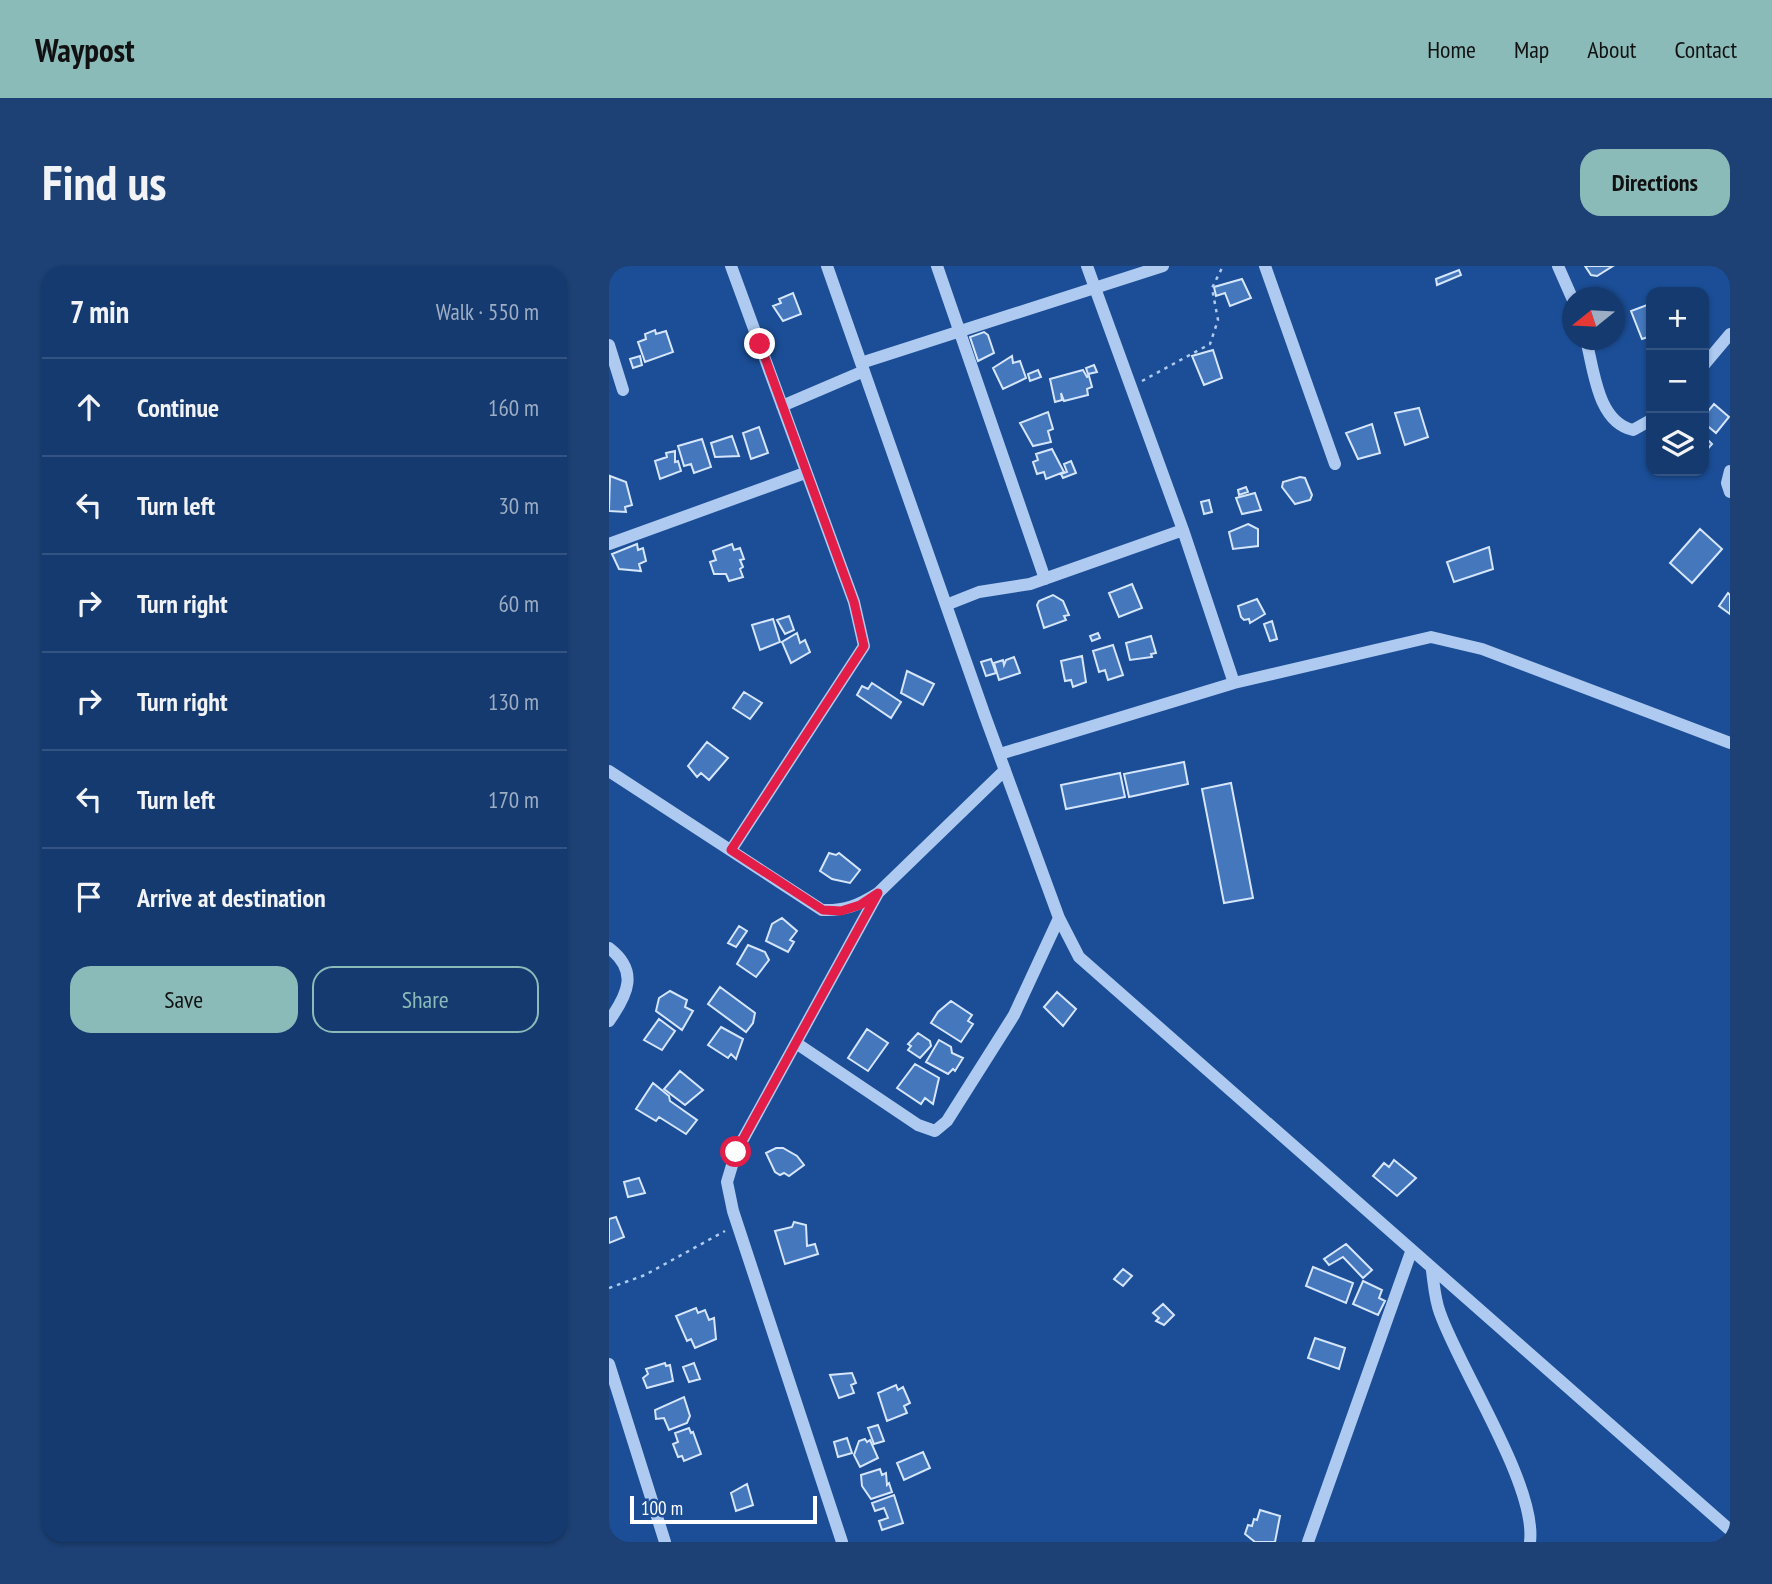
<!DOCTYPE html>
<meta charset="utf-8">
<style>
body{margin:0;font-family:"PT Sans Narrow",sans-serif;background:#1d4175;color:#f1f3f6}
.controls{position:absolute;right:21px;top:21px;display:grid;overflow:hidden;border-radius:14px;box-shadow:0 2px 5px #0004}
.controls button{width:63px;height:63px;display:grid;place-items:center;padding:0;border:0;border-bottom:2px solid #335483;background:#143a70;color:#f1f3f6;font:35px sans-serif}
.compass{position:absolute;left:953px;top:21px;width:63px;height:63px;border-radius:50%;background:#143a70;box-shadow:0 2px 5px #0004;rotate:252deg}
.scale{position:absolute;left:21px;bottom:18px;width:187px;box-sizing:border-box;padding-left:7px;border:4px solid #fff;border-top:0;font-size:19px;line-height:24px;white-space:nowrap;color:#fff;-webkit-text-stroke:5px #1b4e96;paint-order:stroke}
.stop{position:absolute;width:21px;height:21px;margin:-16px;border:5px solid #e11d48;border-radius:50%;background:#fff}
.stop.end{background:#e11d48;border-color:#fff;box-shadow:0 2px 7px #0008}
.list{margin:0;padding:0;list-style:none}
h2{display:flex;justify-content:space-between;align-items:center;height:91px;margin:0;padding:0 28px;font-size:30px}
h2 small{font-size:23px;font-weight:400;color:#9dadc3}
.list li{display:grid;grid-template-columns:46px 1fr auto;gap:21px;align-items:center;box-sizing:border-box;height:98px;padding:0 28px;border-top:2px solid #335483}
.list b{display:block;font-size:26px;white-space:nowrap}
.list em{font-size:23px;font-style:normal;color:#9dadc3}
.actions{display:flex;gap:14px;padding:21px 28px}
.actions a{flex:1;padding:16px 0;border:2px solid #8bbbb9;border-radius:21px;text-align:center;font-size:24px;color:#8bbbb9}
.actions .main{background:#8bbbb9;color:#111}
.icon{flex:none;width:38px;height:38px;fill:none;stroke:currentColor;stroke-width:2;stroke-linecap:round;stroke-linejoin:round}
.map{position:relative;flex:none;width:1121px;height:1276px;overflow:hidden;border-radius:21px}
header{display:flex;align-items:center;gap:42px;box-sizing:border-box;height:98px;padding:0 35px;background:#8bbbb9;color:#111}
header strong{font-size:33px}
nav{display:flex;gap:38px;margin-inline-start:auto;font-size:24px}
.intro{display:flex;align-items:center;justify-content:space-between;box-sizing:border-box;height:168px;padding:0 42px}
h1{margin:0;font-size:49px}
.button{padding:18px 32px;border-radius:21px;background:#8bbbb9;color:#111;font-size:24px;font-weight:700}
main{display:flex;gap:42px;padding:0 42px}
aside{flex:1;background:#143a70;border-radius:21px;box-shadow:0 2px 5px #0004}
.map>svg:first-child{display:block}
</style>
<header>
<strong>Waypost</strong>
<nav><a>Home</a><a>Map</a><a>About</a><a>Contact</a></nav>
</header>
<div class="intro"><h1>Find us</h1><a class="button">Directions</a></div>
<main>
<aside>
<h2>7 min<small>Walk · 550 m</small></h2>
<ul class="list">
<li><svg class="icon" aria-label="ahead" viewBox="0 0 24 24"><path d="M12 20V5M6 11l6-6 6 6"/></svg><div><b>Continue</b></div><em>160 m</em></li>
<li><svg class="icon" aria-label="left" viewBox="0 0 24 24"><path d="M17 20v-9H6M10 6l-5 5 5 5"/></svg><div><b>Turn left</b></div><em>30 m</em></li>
<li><svg class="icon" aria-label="right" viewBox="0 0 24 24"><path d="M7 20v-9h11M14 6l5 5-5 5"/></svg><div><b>Turn right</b></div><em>60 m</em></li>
<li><svg class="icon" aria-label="right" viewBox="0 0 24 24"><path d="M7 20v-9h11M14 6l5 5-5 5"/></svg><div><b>Turn right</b></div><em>130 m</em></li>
<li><svg class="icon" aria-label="left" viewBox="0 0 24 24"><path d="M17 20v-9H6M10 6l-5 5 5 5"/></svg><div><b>Turn left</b></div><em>170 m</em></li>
<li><svg class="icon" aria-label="arrive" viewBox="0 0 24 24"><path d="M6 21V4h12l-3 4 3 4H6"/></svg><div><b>Arrive at destination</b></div></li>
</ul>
<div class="actions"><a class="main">Save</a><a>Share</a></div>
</aside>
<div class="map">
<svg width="1121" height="1276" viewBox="0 0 1121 1276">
<rect width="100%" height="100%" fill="#1b4e96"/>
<!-- building -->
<path fill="#4477bc" stroke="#d5e5fb" stroke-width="2" d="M976,0H1004L988,10L982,9Z
M850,4L852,9L828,19L827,13Z
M633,13L642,32L621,40L616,27L607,30L605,21Z
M184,27L192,48L174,55L164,40L172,37L170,33Z
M1038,39L1042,48V70L1033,73L1022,45Z
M46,64L47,68L57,65L64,86L36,96L29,76L37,73L36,68Z
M375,66L379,69L385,87L369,95L361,71Z
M604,84L613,112L595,119L583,90Z
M31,90L33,99L24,102L21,93Z
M403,90L404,97L411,95L417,112L394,123L384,102Z
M485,99L488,106L479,108L477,102Z
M429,104L432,111L421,115L419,108Z
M474,104L478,111L480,110L483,121L478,123L479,129L455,135L452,127L453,134L446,136L441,113Z
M1105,138L1120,151L1107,167L1095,157V150Z
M810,142L819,171L796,179L786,147Z
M439,146L444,163L439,165L442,176L424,180L411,157Z
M763,158L771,187L749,193L737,167Z
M150,161L159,187L142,193L134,167Z
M123,170L130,190L106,191L102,177Z
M1095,170L1103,178L1095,187Z
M93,173L102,201L85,207L82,198L75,200L69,180Z
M443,183L455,206L437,213L435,206L428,208L424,196L429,194L427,188Z
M66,185V196L69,195L72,205L51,213L46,195L58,191L57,187Z
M462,195L467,207L454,212L452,208L458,206L455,198Z
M1,210L17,216L23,239L16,241L17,246L0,245Z
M691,211L696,212L703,229L701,234L686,238L673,221L674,216Z
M637,221L639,226L630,229L629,224Z
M646,227L652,244L633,248L627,232Z
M600,234L603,246L595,248L592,236Z
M639,258L649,263V280L624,283L620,266Z
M1091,263L1113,283L1083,317L1061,297Z
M28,278L29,284L34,282L37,295L30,298L32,305L10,303L3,288Z
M123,278L125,284L131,282L135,293L131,294L134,301L131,303L134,311L120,315L117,308H105L101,296L107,294L104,285Z
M880,281L884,303L845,316L838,296Z
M523,318L533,342L510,351L500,327Z
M1119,327L1121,329V348L1110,340Z
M444,329L454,335L460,349L455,350L457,354L435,362L428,339L430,335Z
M648,333L656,348L641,357L640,353L635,354L632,351L629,340Z
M180,350L185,364L176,368L168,354Z
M164,353L171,376L151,384L143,359Z
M663,355L668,373L661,375L655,358Z
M188,367L191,377L196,374L201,386L182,397L173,376Z
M489,367L491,372L483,375L481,370Z
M542,370L547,387L542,388L543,391L521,394L517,377Z
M504,379L514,409L499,414L496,404L490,406L484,385Z
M473,390L477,416L464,421L462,414L456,415L452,395Z
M405,391L411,407L390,414L385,397L394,394L395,399L397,394Z
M382,393L387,407L377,410L372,396Z
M298,405L325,418L314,439L292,427Z
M263,417L292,436L282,452L248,429L253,420L259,423Z
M135,426L153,437L141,453L124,442Z
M98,476L119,492L100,514L92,507L88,511L79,500Z
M575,496L579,518L520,531L515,508Z
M511,507L516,531L457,543L452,519Z
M622,517L644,632L615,637L593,523Z
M220,587L227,589L230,587L251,604L241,617L223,613L211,605Z
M173,652L188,665L181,674L185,676L179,686L157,675L163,658Z
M130,660L138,665L127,681L119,677Z
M139,679L156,686L160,694L147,711L128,698Z
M111,721L146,747L144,757L137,766L99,738Z
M61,725L78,734L76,741L84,745L73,764L47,745L50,732Z
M448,726L467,743L454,760L435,741Z
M342,735L363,749L359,755L364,758L352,776L322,757L329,746Z
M50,753L66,765L53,784L35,774Z
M112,761L134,773L127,793L122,788L119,792L99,779Z
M258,763L279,777L259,805L239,792Z
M309,767L321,775L322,780L311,792L299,784L302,780L299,778Z
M330,774L342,781L343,787L354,792L346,805L344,803L339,808L317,796Z
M306,798L330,812L324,838L316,832L312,838L288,822Z
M71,805L94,824L76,839L55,823Z
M44,817L60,830L61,835L88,854L77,868L50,851L47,855L27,843Z
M167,882H174L188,890L195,899L180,910L175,907L171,909L166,906L157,887Z
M785,894L807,912L788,930L764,910L775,897L780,901Z
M30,912L36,927L19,931L15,916Z
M7,951L15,971L0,977V953Z
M185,956L197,959L198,980L206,978L209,988L176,998L166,965L183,961Z
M737,978L763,1004L754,1012L734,991L720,999L715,993Z
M704,1001L744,1017L737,1037L697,1020Z
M514,1003L523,1010L514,1020L505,1013Z
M754,1015L773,1024L770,1032L776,1035L769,1049L744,1038Z
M554,1038L565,1049L555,1059L547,1055L550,1052L544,1047Z
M87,1042L89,1047L96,1044L100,1054L105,1052L107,1073L86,1082L82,1073L78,1075L67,1050Z
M706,1072L736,1082L730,1103L699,1092Z
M56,1097L57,1100L61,1099L64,1115L38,1122L34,1112L39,1108L37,1103Z
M85,1097L91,1113L80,1116L74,1101Z
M243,1107L247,1117L242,1119L245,1127L230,1132L221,1109Z
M287,1119L289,1124L294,1121L301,1137L295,1140L298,1147L278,1155L269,1127Z
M75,1131L81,1150L78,1157L60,1164L55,1152L47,1153L46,1144Z
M269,1159L275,1175L265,1178L259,1162Z
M80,1162L82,1167L84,1166L92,1188L75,1195L73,1190L69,1191L64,1178L69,1176L66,1167Z
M238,1172L243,1187L229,1191L225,1176Z
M256,1173L258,1176L261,1174L269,1192L251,1201L245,1189L250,1175Z
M314,1186L321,1202L295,1214L288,1197Z
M271,1203L273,1209L277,1207L278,1219L280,1217L283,1226L262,1233L253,1220L252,1209Z
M138,1218L144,1239L127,1245L122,1227Z
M285,1229L294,1257L273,1264L270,1255L279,1252L275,1242L266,1245L263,1237Z
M651,1244L671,1250L666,1276H646L636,1268L639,1259L643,1260L645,1253L648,1254Z"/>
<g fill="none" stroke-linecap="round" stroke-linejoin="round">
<!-- path -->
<path stroke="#aecaf0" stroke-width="2.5" stroke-dasharray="3.5 5" stroke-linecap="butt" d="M533,115L601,78L609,54L603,22L614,0
M0,1022L36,1009L116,965"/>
<!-- minor -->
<path stroke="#aecaf0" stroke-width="12" d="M218,0L376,450L450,652L470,691L1121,1264
M328,0L436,313
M478,0L574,264L625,417
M656,0L726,198
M949,0L964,34
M977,74C985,103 988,156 1024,164L1042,154
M0,79L14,124
M252,97L554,0
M1095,99L1121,68
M173,140L255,105
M1121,205L1118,217L1121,226
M0,278L196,207
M337,339L370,326L421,318L574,264
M391,488L625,417L822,371L873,383L1121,477
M0,505L213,644C236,645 250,639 269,627L396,504
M122,584L255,380L245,336L122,0
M0,682C30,705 19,728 0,755
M187,777L309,859L326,865L338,855L405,749L450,652
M823,1005C825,1019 826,1034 831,1047C851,1104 928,1220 921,1276
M0,1098L56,1276
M233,1276L124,945L118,916L127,886L269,627
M699,1276L802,986"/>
</g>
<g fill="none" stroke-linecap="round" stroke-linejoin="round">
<!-- route -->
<path stroke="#e11d48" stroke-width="9" d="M127,886L269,627L251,639L232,645L214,644L122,584L255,380L245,336L151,78"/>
</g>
</svg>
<div class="controls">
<button>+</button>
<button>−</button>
<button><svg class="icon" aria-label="layers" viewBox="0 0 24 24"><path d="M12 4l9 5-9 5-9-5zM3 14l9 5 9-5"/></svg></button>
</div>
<svg class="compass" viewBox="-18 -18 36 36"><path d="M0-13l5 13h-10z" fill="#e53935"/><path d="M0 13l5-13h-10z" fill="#9dadc3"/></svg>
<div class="scale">100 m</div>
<div class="stop" style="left:127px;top:886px"></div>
<div class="stop end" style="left:151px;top:78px"></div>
</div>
</main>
